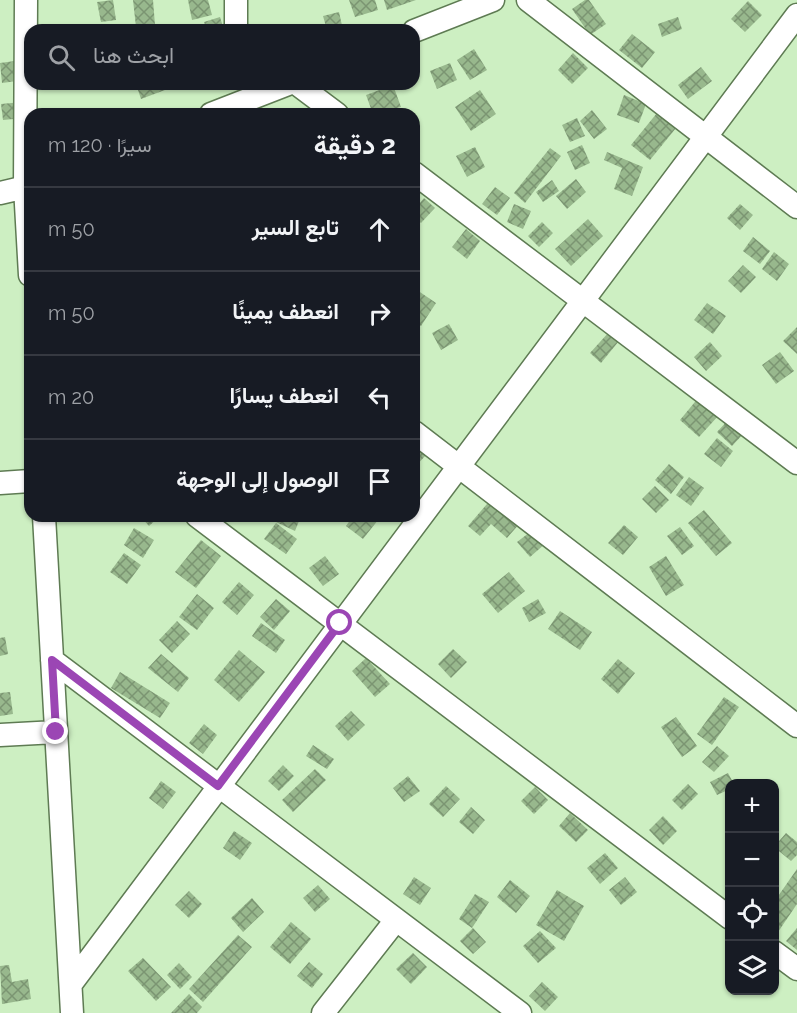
<!DOCTYPE html>
<html lang="ar">
<meta charset="utf-8">
<style>
body{margin:0;font-family:Raleway,Vazirmatn,sans-serif;background:#242831;color:#f1f3f6;direction:rtl}
.controls{position:absolute;right:18px;bottom:18px;display:grid;overflow:hidden;border-radius:12px;box-shadow:0 2px 4px #0004}
.controls button{width:54px;height:54px;display:grid;place-items:center;padding:0;border:0;border-bottom:2px solid #363941;background:#171b24;color:#f1f3f6;font:30px sans-serif}
.stop{position:absolute;width:18px;height:18px;margin:-14px;border:4px solid #9b46b4;border-radius:50%;background:#fff}
.stop.end{background:#9b46b4;border-color:#fff;box-shadow:0 2px 6px #0008}
.list{margin:0;padding:0;list-style:none}
h2{display:flex;justify-content:space-between;align-items:center;height:78px;margin:0;padding:0 24px;font-size:26px}
h2 small{font-size:20px;font-weight:400;color:#9ea1a6}
.list li{display:grid;grid-template-columns:39px 1fr auto;gap:18px;align-items:center;box-sizing:border-box;height:84px;padding:0 24px;border-top:2px solid #363941}
.list b{display:block;font-size:22px;white-space:nowrap}
.list em{font-size:20px;font-style:normal;color:#9ea1a6}
.icon{flex:none;width:33px;height:33px;fill:none;stroke:currentColor;stroke-width:2;stroke-linecap:round;stroke-linejoin:round}
.map{position:relative;flex:none;width:797px;height:1013px;overflow:hidden;direction:ltr}
.search{position:absolute;background:#171b24;box-shadow:0 2px 4px #0004;left:24px;top:24px;width:396px;height:66px;display:flex;align-items:center;gap:15px;box-sizing:border-box;padding:0 21px;border-radius:18px;color:#9ea1a6;font-size:22px}
.panel{position:absolute;background:#171b24;box-shadow:0 2px 4px #0004;left:24px;top:108px;width:396px;height:414px;border-radius:18px;direction:rtl}
.map>svg:first-child{display:block}
</style>
<div class="map">
<svg width="797" height="1013" viewBox="0 0 797 1013">
<defs>
<pattern id="building-cross-hatch" width="8" height="8" patternUnits="userSpaceOnUse" patternTransform="scale(1.5)"><rect width="8" height="8" fill="#98b88d"/><path d="M0 0l8 8M0 8l8-8" fill="none" stroke="#7b9572"/></pattern>
</defs>
<rect width="100%" height="100%" fill="#cdefc2"/>
<!-- building -->
<path fill="url(#building-cross-hatch)" d="M113,0L116,20L101,22L97,2Z
M133,0H153L155,25L136,27Z
M188,0H208L212,15L192,20Z
M349,0H375L378,10L355,17Z
M384,0H416L387,10Z
M585,0H589L606,24L590,35L572,9Z
M748,1L762,15L745,32L731,19Z
M339,12L343,30H327L323,16Z
M220,17L224,30H207L204,22Z
M678,17L682,29L662,37L658,24Z
M632,34L655,52L642,68L619,50Z
M474,49L487,70L470,80L457,60Z
M573,53L588,68L572,84L558,70Z
M22,60L25,80L2,83L0,63Z
M450,63L457,80L437,89L430,71Z
M701,67L712,81L688,99L678,85Z
M136,84H181L141,99Z
M393,85L401,107L373,114L366,95Z
M480,90L496,114L471,131L455,107Z
M624,95L646,104L639,123L617,115Z
M22,102L24,118L3,120L1,104Z
M592,110L607,129L594,139L580,121Z
M657,113L676,128L650,160L631,145Z
M577,118L585,136L570,142L562,125Z
M582,145L590,163L575,170L567,152Z
M475,147L485,167L467,177L456,156Z
M550,148L561,156L525,203L514,193Z
M607,152L643,167L632,196L614,189L622,168L604,160Z
M576,179L586,192L567,209L556,196Z
M552,180L559,191L543,202L536,192Z
M495,187L510,198L497,215L482,204Z
M424,198L435,208L421,223L414,217V210Z
M514,204L531,211L523,229L507,222Z
M740,204L753,215L740,230L727,218Z
M588,219L603,236L571,266L555,249Z
M542,222L553,233L539,247L528,236Z
M466,229L480,241L467,259L452,247Z
M753,237L770,251L760,264L743,251Z
M774,252L789,264L777,281L762,269Z
M743,265L756,277L741,293L728,281Z
M414,288L436,303L421,326L414,321Z
M707,303L726,316L713,334L694,320Z
M449,324L458,340L441,350L432,333Z
M797,327V354L783,341Z
M609,332L619,341L601,363L590,353Z
M710,342L722,356L706,371L694,357Z
M780,352L794,371L776,384L762,365Z
M699,397L719,415L699,437L680,420Z
M730,418L745,432L732,446L717,432Z
M717,438L733,451L721,467L704,454Z
M414,444L426,455L414,468Z
M669,464L684,477L671,494L655,480Z
M689,477L704,488L691,506L676,495Z
M655,486L669,500L656,513L642,499Z
M493,497L521,522L507,538L491,524L480,536L468,526Z
M704,510L732,543L716,556L688,523Z
M140,516H160L149,526Z
M278,516H301L295,531L276,522Z
M353,516H372L378,520L363,539L346,526Z
M276,523L297,539L286,554L264,539Z
M624,525L638,537L623,555L608,543Z
M680,527L694,546L682,555L667,536Z
M134,528L154,540L143,558L124,545Z
M534,529L546,543L530,557L517,542Z
M201,540L221,556L196,588L175,572Z
M124,553L141,565L127,584L110,572Z
M325,556L339,574L323,586L309,568Z
M666,556L684,585L666,596L649,567Z
M509,572L525,591L498,613L482,594Z
M239,582L254,595L237,615L222,602Z
M197,594L214,608L197,630L179,617Z
M276,599L290,611L274,630L260,617Z
M538,599L546,613L529,622L522,608Z
M560,611L592,632L580,650L548,629Z
M177,621L190,634L172,653L159,640Z
M261,623L285,640L276,653L252,636Z
M5,637L8,654L0,656V638Z
M453,649L467,662L451,678L438,664Z
M239,650L265,672L239,702L214,680Z
M161,654L189,678L178,692L148,668Z
M366,658L390,684L375,697L352,671Z
M618,659L635,673L618,694L601,679Z
M120,672L170,703L160,718L111,688Z
M10,692L13,714L0,716V693Z
M724,697L739,707L712,745L697,734Z
M351,711L365,725L348,741L335,726Z
M676,717L697,746L682,757L661,727Z
M204,724L217,735L203,754L189,743Z
M313,745L334,759L327,769L306,756Z
M717,746L729,756L714,772L702,762Z
M283,765L294,776L279,791L268,781Z
M315,769L326,780L293,812L282,800Z
M728,773L734,784H730V789L717,795L710,782Z
M408,776L420,791L404,802L393,788Z
M161,781L176,792L163,809L149,798Z
M688,784L698,794L682,810L672,800Z
M446,786L460,799L443,817L429,804Z
M535,787L548,800L534,814L521,801Z
M471,807L485,820L473,834L459,822Z
M570,813L588,830L576,842L559,826Z
M663,816L677,831L663,845L649,830Z
M234,831L252,843L240,860L223,848Z
M786,833L797,842V855L791,861L774,847Z
M605,853L618,868L600,884L587,868Z
M797,869V904L778,932L774,929V902Z
M414,877L431,888L420,905L403,894Z
M625,877L637,892L621,905L609,890Z
M510,880L530,896L516,913L497,897Z
M318,885L330,899L315,912L303,898Z
M557,890L584,906L564,941L536,925Z
M189,891L202,904L189,918L175,905Z
M475,894L489,902L472,928L459,919Z
M252,898L264,912L243,932L231,918Z
M291,922L311,939L290,964L270,947Z
M473,928L486,942L473,954L460,941Z
M797,928V950L786,941Z
M540,931L556,948L538,963L523,946Z
M238,935L252,947L203,1002L189,989Z
M413,953L427,967L411,984L396,969Z
M143,958L171,987L156,1001L128,971Z
M309,962L323,974L312,988L297,976Z
M179,963L192,977L180,989L167,975Z
M9,965L12,982L28,979L31,999L2,1004L0,966Z
M542,982L558,997L545,1011L529,996Z
M189,994L202,1007L197,1013H171Z"/>
<g fill="none" stroke-linecap="round" stroke-linejoin="round">
<!-- minor casing -->
<g stroke="#5e7b53" stroke-width="25">
<path id="minor" d="M26,0L25,187L30,275
M236,0V30
M528,0L797,207
M414,31L493,0
M297,84L337,114
M211,114L288,84
M414,173L797,463
M0,193L30,186
M414,432L797,726
M0,483L30,481
M44,516L72,1013
M197,516L730,918
M52,660L520,1013
M0,735L56,732
M774,952L797,969
M71,984L797,15
M323,1013L396,920"/>
</g>
<!-- minor -->
<use href="#minor" stroke="#fff" stroke-width="22"/>
</g>
<g fill="none" stroke-linecap="round" stroke-linejoin="round">
<!-- route -->
<path stroke="#9b46b4" stroke-width="8" d="M56,732L52,660L218,786L340,623"/>
</g>
</svg>
<div class="controls">
<button>+</button>
<button>−</button>
<button><svg class="icon" aria-label="locate" viewBox="0 0 24 24"><circle cx="12" cy="12" r="6"/><path d="M12 2v4M12 18v4M2 12h4M18 12h4"/></svg></button>
<button><svg class="icon" aria-label="layers" viewBox="0 0 24 24"><path d="M12 4l9 5-9 5-9-5zM3 14l9 5 9-5"/></svg></button>
</div>
<div class="stop" style="left:340px;top:623px"></div>
<div class="stop end" style="left:56px;top:732px"></div>
<div class="search"><svg class="icon" aria-label="search" viewBox="0 0 24 24"><circle cx="10" cy="10" r="6"/><path d="M15 15l6 6"/></svg>ابحث هنا</div>
<section class="panel">
<h2>2 دقيقة<small>سيرًا · 120 m</small></h2>
<ul class="list">
<li><svg class="icon" aria-label="ahead" viewBox="0 0 24 24"><path d="M12 20V5M6 11l6-6 6 6"/></svg><div><b>تابع السير</b></div><em>50 m</em></li>
<li><svg class="icon" aria-label="right" viewBox="0 0 24 24"><path d="M7 20v-9h11M14 6l5 5-5 5"/></svg><div><b>انعطف يمينًا</b></div><em>50 m</em></li>
<li><svg class="icon" aria-label="left" viewBox="0 0 24 24"><path d="M17 20v-9H6M10 6l-5 5 5 5"/></svg><div><b>انعطف يسارًا</b></div><em>20 m</em></li>
<li><svg class="icon" aria-label="arrive" viewBox="0 0 24 24"><path d="M6 21V4h12l-3 4 3 4H6"/></svg><div><b>الوصول إلى الوجهة</b></div></li>
</ul>
</section>
</div>
